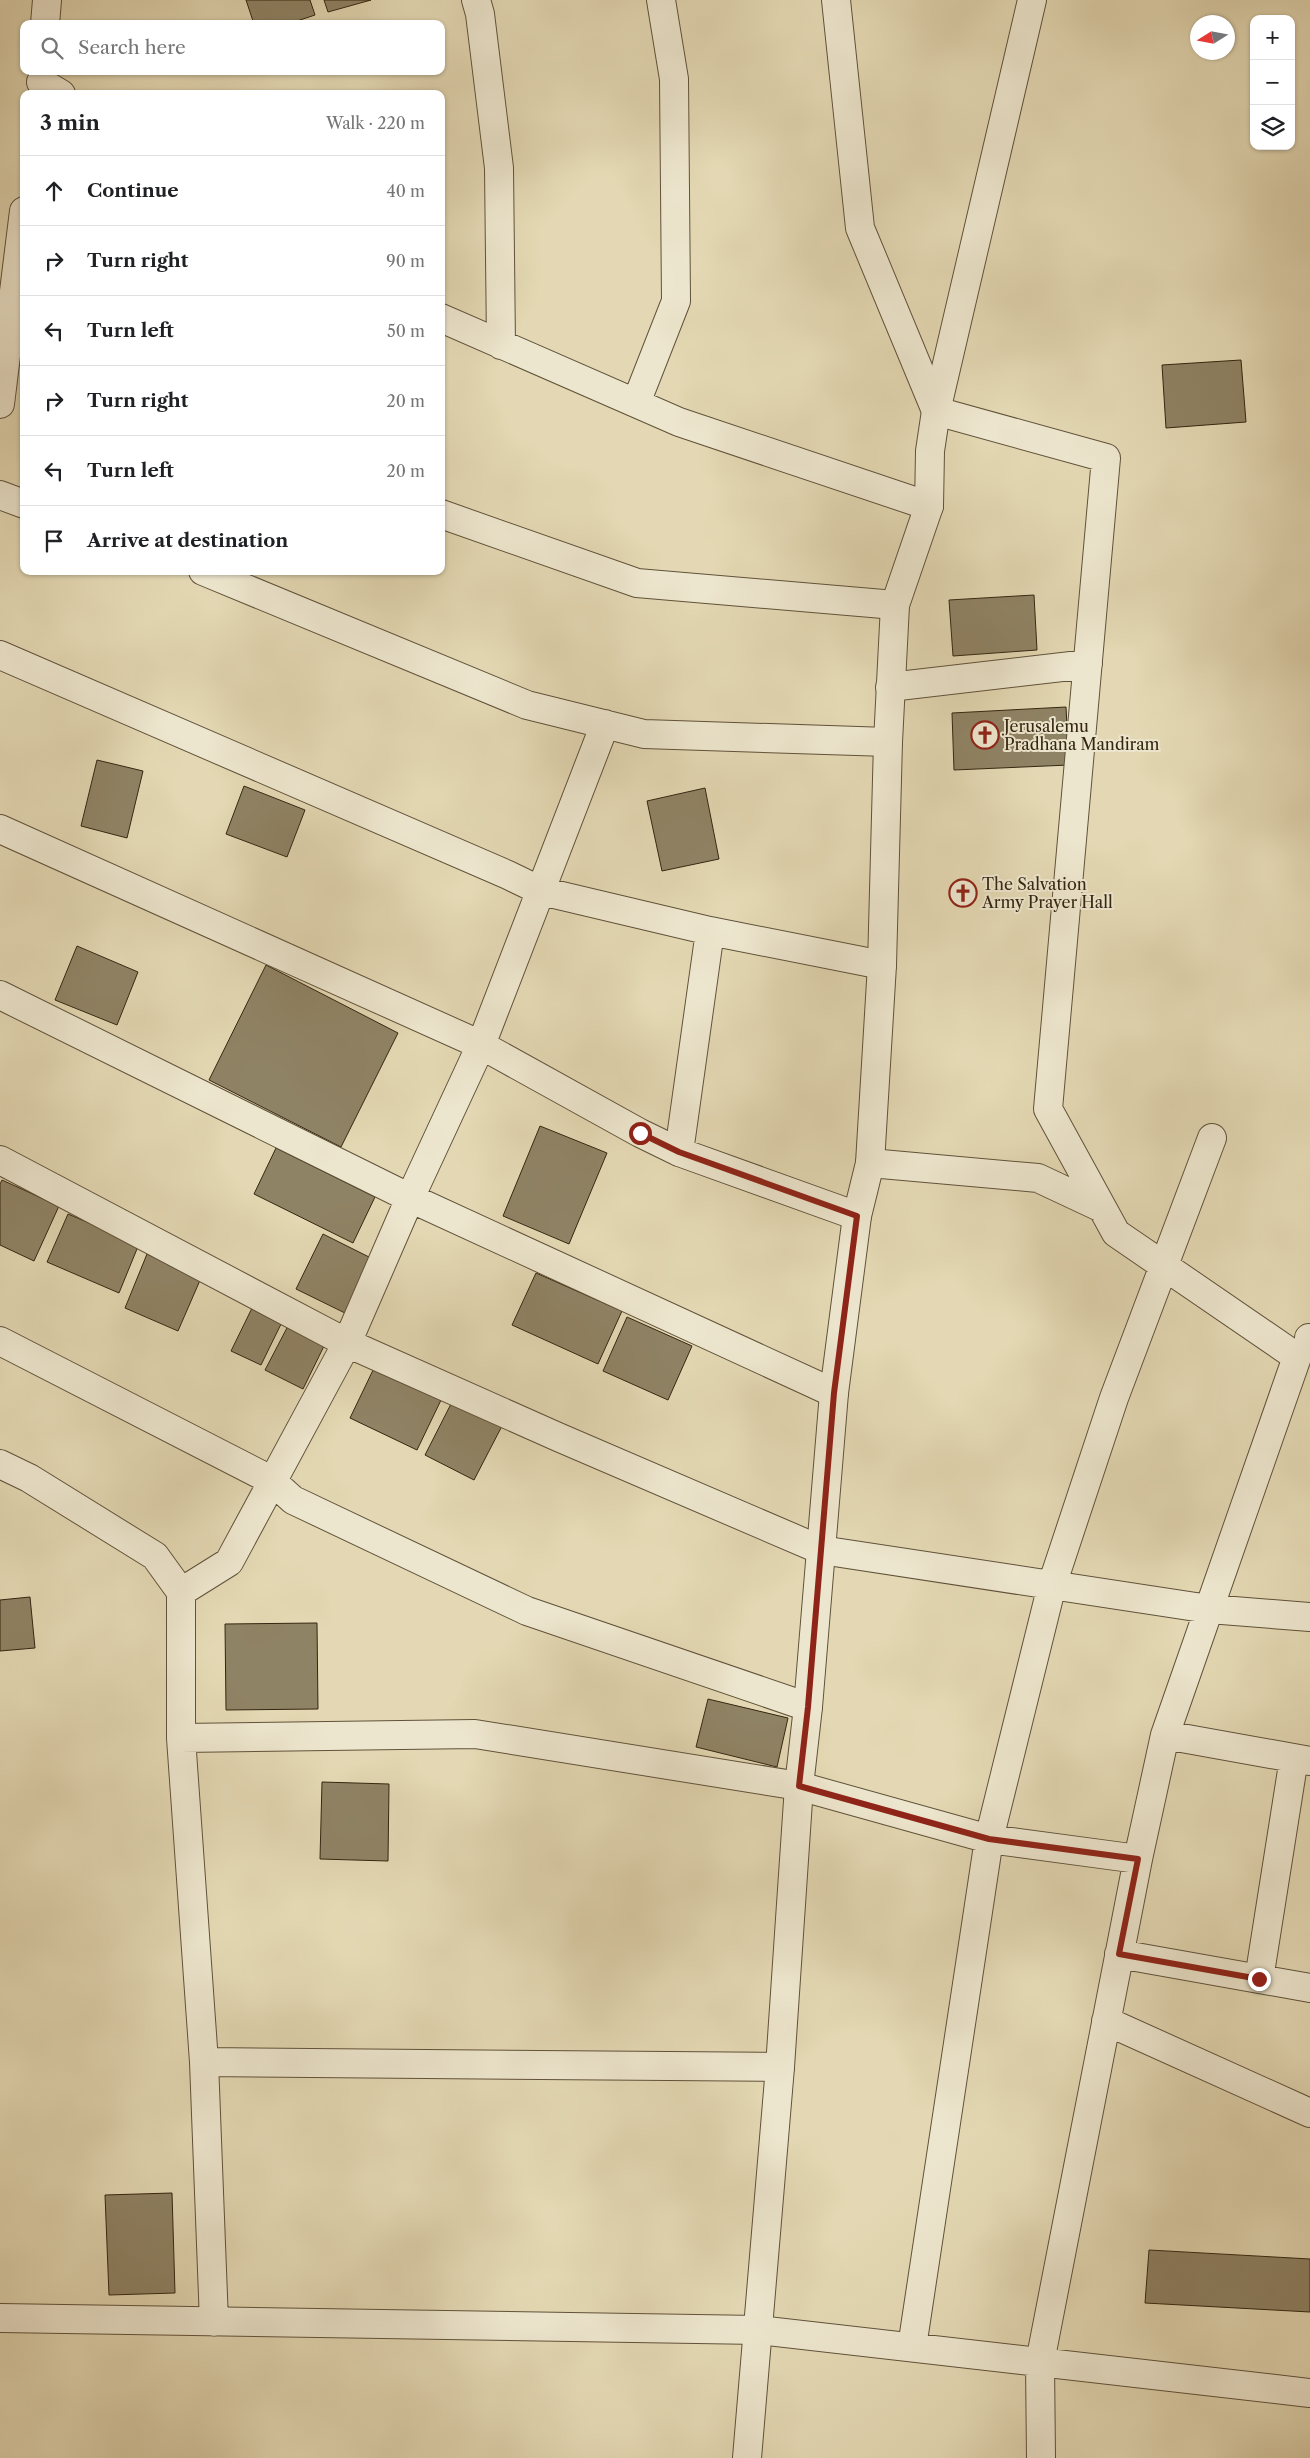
<!DOCTYPE html>
<meta charset="utf-8">
<style>
body{margin:0;font-family:"Libre Caslon Text",serif;background:#f6f6f6;color:#202124}
.controls{position:absolute;right:15px;top:15px;display:grid;overflow:hidden;border-radius:10px;box-shadow:0 1px 4px #0004}
.controls button{width:45px;height:45px;display:grid;place-items:center;padding:0;border:0;border-bottom:1px solid #e0e0e0;background:#fff;color:#202124;font:25px sans-serif}
.compass{position:absolute;left:1190px;top:15px;width:45px;height:45px;border-radius:50%;background:#fff;box-shadow:0 1px 4px #0004;rotate:259deg}
.stop{position:absolute;width:15px;height:15px;margin:-11px;border:4px solid #8f2418;border-radius:50%;background:#fff}
.stop.end{background:#8f2418;border-color:#fff;box-shadow:0 1px 5px #0008}
.list{margin:0;padding:0;list-style:none}
h2{display:flex;justify-content:space-between;align-items:center;height:65px;margin:0;padding:0 20px;font-size:21px}
h2 small{font-size:16px;font-weight:400;color:#757577}
.list li{display:grid;grid-template-columns:32px 1fr auto;gap:15px;align-items:center;box-sizing:border-box;height:70px;padding:0 20px;border-top:1px solid #e0e0e0}
.list b{display:block;font-size:19px;white-space:nowrap}
.list em{font-size:16px;font-style:normal;color:#757577}
.icon{flex:none;width:28px;height:28px;fill:none;stroke:currentColor;stroke-width:2;stroke-linecap:round;stroke-linejoin:round}
.map{position:relative;flex:none;width:1310px;height:2458px;overflow:hidden}
.search{position:absolute;background:#fff;box-shadow:0 1px 4px #0004;left:20px;top:20px;width:425px;height:55px;display:flex;align-items:center;gap:12px;box-sizing:border-box;padding:0 18px;border-radius:10px;color:#757577;font-size:19px}
.panel{position:absolute;background:#fff;box-shadow:0 1px 4px #0004;left:20px;top:90px;width:425px;height:485px;border-radius:10px}
.map>svg:first-child{display:block}
</style>
<div class="map">
<svg width="1310" height="2458" viewBox="0 0 1310 2458">
<rect width="100%" height="100%" fill="#e3d8b3"/>
<filter id="stains"><feTurbulence type="fractalNoise" baseFrequency=".004" numOctaves="4"/><feColorMatrix values="0 0 0 0 .2 0 0 0 0 .09 0 0 0 0 .02 0 0 0 .5 -.17"/></filter>
<radialGradient id="worn" r=".72"><stop offset=".6" stop-color="#630" stop-opacity="0"/><stop offset="1" stop-color="#630" stop-opacity=".3"/></radialGradient>
<!-- building -->
<path fill="#8f8365" stroke="#342611" d="M246,0H310L315,15L288,24H254Z
M324,0H371L328,12Z
M1241,360L1246,422L1166,428L1162,365Z
M1034,595L1037,650L953,656L949,600Z
M1066,707L1069,765L954,770L952,713Z
M97,760L143,771L127,838L81,826Z
M244,786L305,810L287,857L226,834Z
M705,788L719,859L662,871L647,801Z
M77,946L138,972L117,1025L55,1000Z
M266,965L398,1033L341,1147L209,1080Z
M540,1126L607,1153L569,1244L503,1216Z
M276,1148L375,1197L353,1243L254,1194Z
M2,1180L59,1206L34,1261L0,1245V1184Z
M68,1214L139,1244L119,1293L47,1262Z
M323,1234L373,1259L347,1314L296,1289Z
M147,1254L201,1278L178,1331L125,1308Z
M536,1273L622,1311L598,1364L512,1325Z
M254,1304L284,1318L261,1365L231,1351Z
M627,1317L692,1346L668,1400L603,1371Z
M289,1324L326,1342L303,1389L265,1370Z
M375,1366L442,1398L417,1450L350,1418Z
M453,1400L502,1426L474,1480L425,1455Z
M30,1597L35,1648L0,1651V1600Z
M317,1623L318,1709L226,1710L225,1624Z
M708,1699L788,1718L777,1767L696,1747Z
M322,1782L389,1784L388,1861L320,1859Z
M172,2193L175,2293L109,2295L105,2195Z
M1149,2250L1310,2259V2312L1145,2303Z"/>
<g fill="none" stroke-linecap="round" stroke-linejoin="round">
<!-- minor casing -->
<g stroke="#60523a" stroke-width="30">
<path id="minor" d="M476,0L480,14L499,168L501,345
M836,0L860,228L936,411L1106,458L1048,1109L1116,1233L1297,1357L1165,1735L1138,1859L1040,2362L1041,2458
M45,24L47,0
M41,82L61,94
M441,318L679,422L929,506
M636,403L676,301L674,79L661,0
M0,404L24,211
M0,495L24,504
M441,514L637,583L895,605
M203,571L527,705L644,734L888,742
M0,655L508,875L541,891L710,931L882,965
M890,687L1088,664
M605,724L481,1045L410,1198L347,1343L229,1562L181,1592V1738L204,2062L780,2067
M0,829L481,1045L640,1133L679,1152L857,1216
M0,995L410,1198L834,1393
M679,1152L710,931
M0,1160L347,1343L558,1437L821,1550L1209,1609L1310,1617
M870,1163L1038,1178L1102,1208
M1309,1338H1310
M0,1341L271,1480L293,1500L527,1611L808,1707
M0,1464L29,1478L155,1556L181,1592
M1165,1735L1310,1761
M181,1738L475,1734L799,1786L989,1839L1138,1859
M1119,1954L1310,1988
M1259,1979L1294,1758
M1106,2021L1310,2113
M204,2062L214,2322
M0,2318L759,2330L1310,2393
M912,2347L989,1839L1052,1585L1114,1398L1212,1138"/>
</g>
<!-- tertiary casing -->
<g stroke="#60523a" stroke-width="30">
<path id="tertiary" d="M747,2458L780,2067L799,1786L808,1707L834,1393L857,1216L870,1163L882,965L888,742L895,605L929,506L930,451L936,411L1032,0"/>
</g>
<!-- minor -->
<use href="#minor" stroke="#ede6ce" stroke-width="28"/>
<!-- tertiary -->
<use href="#tertiary" stroke="#ede6ce" stroke-width="28"/>
</g>
<g fill="none" stroke-linecap="round" stroke-linejoin="round">
<!-- route -->
<path stroke="#8f2418" stroke-width="6" d="M640,1133L679,1152L857,1216L834,1393L808,1707L799,1786L989,1839L1138,1859L1119,1954L1259,1979"/>
</g>
<!-- icons -->
<defs>
<g id="church-ring" transform="scale(1.4375)"><circle r="9.5" fill="#ede6ce" stroke="#8f2418" stroke-width="1.5"/><path d="M-1.2-6h2.4v3.5h3.3v2.4h-3.3V6h-2.4V-.1h-3.3v-2.4h3.3Z" fill="#8f2418"/></g>
</defs>
<g fill-rule="evenodd">
<use href="#church-ring" x="985" y="735"/>
<use href="#church-ring" x="963" y="893"/>
</g>
<g text-anchor="middle" stroke-width="4" stroke-linejoin="round" paint-order="stroke">
<!-- poi labels -->
<g font-size="16" fill="#342611" stroke="#ede6ce" text-anchor="start">
<text x="1004" y="732">Jerusalemu<tspan x="1004" dy="18">Pradhana Mandiram</tspan></text>
<text x="982" y="890">The Salvation<tspan x="982" dy="18">Army Prayer Hall</tspan></text>
</g>
</g>
<rect width="100%" height="100%" filter="url(#stains)"/>
<rect width="100%" height="100%" fill="url(#worn)"/>
</svg>
<div class="controls">
<button>+</button>
<button>−</button>
<button><svg class="icon" aria-label="layers" viewBox="0 0 24 24"><path d="M12 4l9 5-9 5-9-5zM3 14l9 5 9-5"/></svg></button>
</div>
<svg class="compass" viewBox="-18 -18 36 36"><path d="M0-13l5 13h-10z" fill="#e53935"/><path d="M0 13l5-13h-10z" fill="#757577"/></svg>
<div class="stop" style="left:640px;top:1133px"></div>
<div class="stop end" style="left:1259px;top:1979px"></div>
<div class="search"><svg class="icon" aria-label="search" viewBox="0 0 24 24"><circle cx="10" cy="10" r="6"/><path d="M15 15l6 6"/></svg>Search here</div>
<section class="panel">
<h2>3 min<small>Walk · 220 m</small></h2>
<ul class="list">
<li><svg class="icon" aria-label="ahead" viewBox="0 0 24 24"><path d="M12 20V5M6 11l6-6 6 6"/></svg><div><b>Continue</b></div><em>40 m</em></li>
<li><svg class="icon" aria-label="right" viewBox="0 0 24 24"><path d="M7 20v-9h11M14 6l5 5-5 5"/></svg><div><b>Turn right</b></div><em>90 m</em></li>
<li><svg class="icon" aria-label="left" viewBox="0 0 24 24"><path d="M17 20v-9H6M10 6l-5 5 5 5"/></svg><div><b>Turn left</b></div><em>50 m</em></li>
<li><svg class="icon" aria-label="right" viewBox="0 0 24 24"><path d="M7 20v-9h11M14 6l5 5-5 5"/></svg><div><b>Turn right</b></div><em>20 m</em></li>
<li><svg class="icon" aria-label="left" viewBox="0 0 24 24"><path d="M17 20v-9H6M10 6l-5 5 5 5"/></svg><div><b>Turn left</b></div><em>20 m</em></li>
<li><svg class="icon" aria-label="arrive" viewBox="0 0 24 24"><path d="M6 21V4h12l-3 4 3 4H6"/></svg><div><b>Arrive at destination</b></div></li>
</ul>
</section>
</div>
